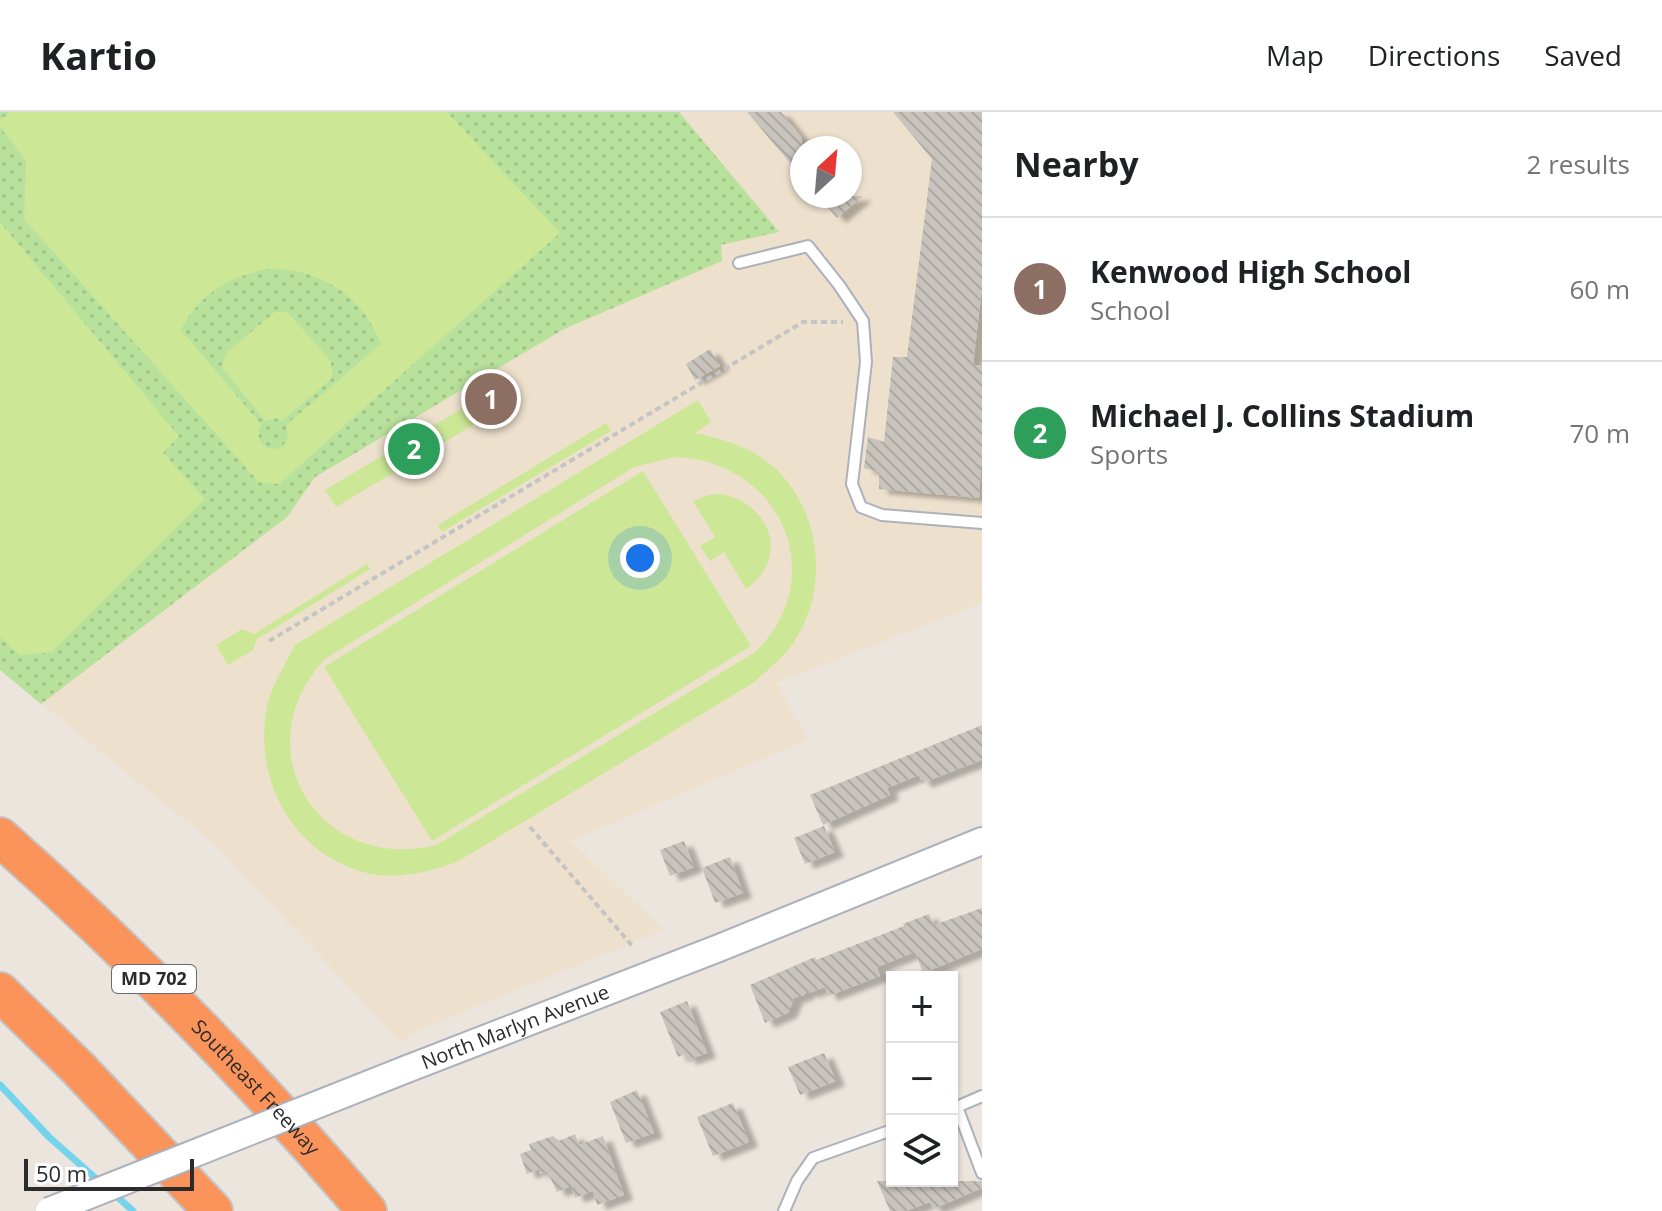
<!DOCTYPE html>
<meta charset="utf-8">
<style>
body{margin:0;font-family:"Open Sans",sans-serif;background:#f2f2f2;color:#202124}
.controls{position:absolute;right:24px;bottom:24px;display:grid;overflow:hidden;border-radius:0px;box-shadow:0 2px 6px #0004}
.controls button{width:72px;height:72px;display:grid;place-items:center;padding:0;border:0;border-bottom:2px solid #e0e0e0;background:#fff;color:#202124;font:40px sans-serif}
.compass{position:absolute;left:790px;top:24px;width:72px;height:72px;border-radius:50%;background:#fff;box-shadow:0 2px 6px #0004;rotate:26deg}
.scale{position:absolute;left:24px;bottom:20px;width:170px;box-sizing:border-box;padding-left:8px;border:4px solid #2b2b2b;border-top:0;font-size:22px;line-height:28px;white-space:nowrap;color:#2b2b2b;-webkit-text-stroke:6px #fff;paint-order:stroke}
.you{position:absolute;left:640px;top:446px;width:28px;height:28px;margin:-20px;border:6px solid #fff;border-radius:50%;background:#1a73e8;box-shadow:0 0 0 12px #1a73e833}
.badge{display:grid;place-items:center;width:52px;height:52px;border-radius:50%;background:#db2777;color:#fff;font-size:26px;font-weight:700}
.pin{position:absolute;translate:-50% -50%;border:4px solid #fff;box-shadow:0 2px 8px #0006}
.list{margin:0;padding:0;list-style:none}
h2{display:flex;justify-content:space-between;align-items:center;height:104px;margin:0;padding:0 32px;font-size:34px}
h2 small{font-size:26px;font-weight:400;color:#757577}
.list li{display:grid;grid-template-columns:52px 1fr auto;gap:24px;align-items:center;box-sizing:border-box;height:144px;padding:0 32px;border-top:2px solid #e0e0e0}
.list b{display:block;font-size:30px;white-space:nowrap}
.list p{margin:0;font-size:26px;white-space:nowrap;color:#757577}
.list em{font-size:26px;font-style:normal;color:#757577}
.icon{flex:none;width:44px;height:44px;fill:none;stroke:currentColor;stroke-width:2;stroke-linecap:round;stroke-linejoin:round}
.map{position:relative;flex:none;width:982px;height:1099px;overflow:hidden}
header{display:flex;align-items:center;gap:48px;box-sizing:border-box;height:112px;padding:0 40px;background:#fff;border-bottom:2px solid #e0e0e0}
header strong{font-size:38px}
nav{display:flex;gap:44px;margin-inline-start:auto;font-size:28px}
main{display:flex}
aside{flex:1;background:#fff}
.map>svg:first-child{display:block}
</style>
<header>
<strong>Kartio</strong>
<nav><a>Map</a><a>Directions</a><a>Saved</a></nav>
</header>
<main>
<div class="map">
<svg width="982" height="1099" viewBox="0 0 982 1099">
<defs>
<pattern id="grass-dots" width="8" height="8" patternUnits="userSpaceOnUse" patternTransform="scale(2)"><rect width="8" height="8" fill="#b8e19b"/><path d="M2 2h.1M6 6h.1" fill="none" stroke="#9ec186" stroke-width="1.8" stroke-linecap="round"/></pattern>
<pattern id="building-back-hatch" width="6" height="6" patternUnits="userSpaceOnUse" patternTransform="scale(2)"><rect width="6" height="6" fill="#c8c3bc"/><path d="M-1 5l2 2M0 0l6 6M5-1l2 2" fill="none" stroke="#aca8a2"/></pattern>
<filter id="shadow"><feDropShadow dx="9" dy="5" stdDeviation="2" flood-color="#0004"/></filter>
</defs>
<rect width="100%" height="100%" fill="#ece5dd"/>
<!-- education -->
<path fill="#ede0cd" fill-rule="evenodd" d="M0,0H982V491L777,571L808,628L571,729L664,818L426,915L400,930L214,732L0,558ZM802,36H850V84H802Z"/>
<!-- grass -->
<path fill="url(#grass-dots)" d="M0,0H679L779,120L721,133L722,149L564,217L315,365L287,405L41,592L0,558Z"/>
<!-- pitch -->
<path fill="#cce897" fill-rule="evenodd" d="M10,0H447L560,121L279,372L259,370L24,107L26,48L0,15V8ZM268,157C320,156 362,183 381,232L286,313C297,346 247,344 261,312L181,218C198,183 230,164 268,157Z
M0,110L179,324L163,341L205,387L52,540L20,543L0,525Z
M275,200H287L331,249L332,266L282,309L275,306L265,309L222,255L226,241Z
M493,278L503,295L336,395L325,378Z
M698,288L711,310L695,321C725,327 754,336 777,358C823,404 829,480 792,533C782,547 766,559 753,571L457,750C430,760 396,768 367,761C292,742 253,668 267,594C272,573 285,552 295,533ZM675,345C781,349 833,466 754,541L436,733C320,762 241,637 325,547L634,355Z
M606,311L611,319L442,420L438,413Z
M643,359L751,534L432,729L324,555Z
M720,382C770,390 791,446 746,477L724,440L710,449L700,434L715,425L693,389L708,383Z
M367,452L370,457L257,527L253,538L228,553L216,533L242,517L254,522Z"/>
<g fill="none" stroke-linecap="round" stroke-linejoin="round">
<!-- stream -->
<path stroke="#73d4eb" stroke-width="7" d="M0,973L49,1025L101,1071
M111,1079L133,1099"/>
</g>
<!-- building -->
<path fill="url(#building-back-hatch)" filter="url(#shadow)" d="M747,0H781L802,26V65Z
M893,0H982V175L973,253H982V340L979,386L879,377V360L864,356L868,325L884,330L893,245H907L932,47Z
M818,84H863L837,106Z
M710,237L720,254L695,268L686,252Z
M982,613V648L922,671L919,663L887,676L890,683L823,713L810,683Z
M824,714L835,740L805,752L794,726Z
M684,729L694,755L670,764L660,738Z
M730,745L743,781L715,791L702,756Z
M982,796V837L923,861L915,840L877,855L880,864L828,884L825,875L809,881L808,878L804,883L794,886L788,901L765,911L750,873L815,845L816,848L904,814L903,812L929,802L934,813Z
M687,889L707,941L687,948L685,942L678,945L660,900Z
M824,941L836,969L800,983L788,955Z
M637,978L654,1021L626,1031L610,990Z
M733,991L749,1030L713,1044L697,1005Z
M575,1022L579,1033L603,1024L624,1083L597,1093L593,1079L575,1086L571,1074L557,1080L547,1059L540,1062L539,1057L527,1062L520,1042L531,1038L529,1032L553,1024L559,1029Z
M877,1069H982V1076L933,1097L930,1090L906,1099H890Z"/>
<g fill="none" stroke-linecap="round" stroke-linejoin="round">
<!-- service casing -->
<g stroke="#adb1bb" stroke-width="14">
<path id="service" d="M739,151L808,134L839,173L863,209L866,250L852,372L861,395L882,403L982,411
M957,995L982,1061
M952,997L982,984
M784,1099L797,1069L813,1046L892,1018"/>
</g>
<!-- tertiary casing -->
<g stroke="#adb1bb" stroke-width="30">
<g id="tertiary">
<path id="s1" d="M407,957L719,836L982,729"/>
</g>
</g>
<!-- motorway casing -->
<g stroke="#c4c4c4" stroke-width="42">
<g id="motorway">
<path id="s2" d="M0,725C131,841 253,966 367,1099"/>
<path d="M0,880L78,956L213,1099"/>
</g>
</g>
<!-- path -->
<path stroke="#c4c4c4" stroke-width="4" stroke-dasharray="6 4" stroke-linecap="butt" d="M269,529L803,210H843
M530,715L634,836"/>
<!-- service -->
<use href="#service" stroke="#fff" stroke-width="10"/>
<!-- tertiary -->
<use href="#tertiary" stroke="#fff" stroke-width="26"/>
<!-- motorway -->
<use href="#motorway" stroke="#fa945b" stroke-width="38"/>
<!-- tertiary-bridge casing -->
<g stroke="#adb1bb" stroke-width="30" stroke-linecap="butt">
<path id="tertiary-bridge" d="M49,1099L407,957"/>
</g>
<!-- tertiary-bridge -->
<use href="#tertiary-bridge" stroke="#fff" stroke-width="26"/>
</g>
<g text-anchor="middle" stroke-width="8" stroke-linejoin="round" paint-order="stroke">
<!-- shield labels -->
<rect fill="#fff" stroke="#6b6b6b" stroke-width="2" x="112" y="853" width="84" height="28" rx="6"/>
<g font-size="18" font-weight="bold" fill="#2b2b2b">
<text x="154" y="873">MD 702</text>
</g>
<!-- street labels -->
<g font-size="20" fill="#2b2b2b" stroke="#fff">
<text dy="7" stroke="none"><textPath href="#s1" startOffset="116">North Marlyn Avenue</textPath></text>
<text dy="7" stroke="none"><textPath href="#s2" startOffset="358">Southeast Freeway</textPath></text>
</g>
</g>
</svg>
<div class="controls">
<button>+</button>
<button>−</button>
<button><svg class="icon" aria-label="layers" viewBox="0 0 24 24"><path d="M12 4l9 5-9 5-9-5zM3 14l9 5 9-5"/></svg></button>
</div>
<svg class="compass" viewBox="-18 -18 36 36"><path d="M0-13l5 13h-10z" fill="#e53935"/><path d="M0 13l5-13h-10z" fill="#757577"/></svg>
<div class="scale">50 m</div>
<div class="you"></div>
<div class="pin badge" style="left:491px;top:287px;background:#8d6e63">1</div>
<div class="pin badge" style="left:414px;top:337px;background:#2e9e5b">2</div>
</div>
<aside>
<h2>Nearby<small>2 results</small></h2>
<ul class="list">
<li><span class="badge" style="background:#8d6e63">1</span><div><b>Kenwood High School</b><p>School</p></div><em>60 m</em></li>
<li><span class="badge" style="background:#2e9e5b">2</span><div><b>Michael J. Collins Stadium</b><p>Sports</p></div><em>70 m</em></li>
</ul>
</aside>
</main>
